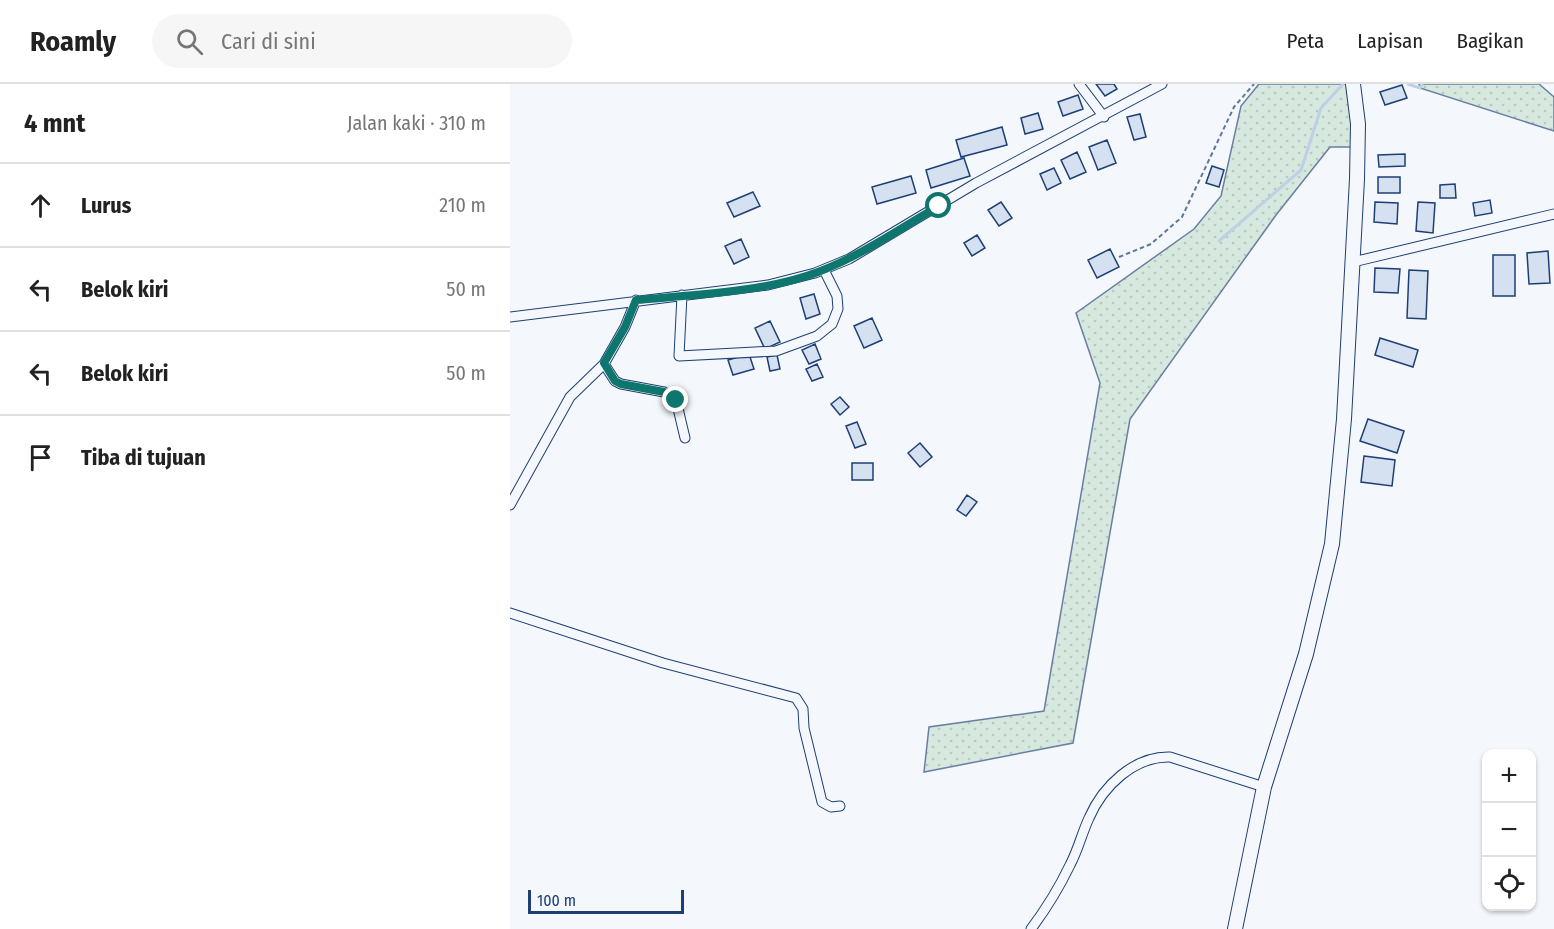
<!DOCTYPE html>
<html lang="id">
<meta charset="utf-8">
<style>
body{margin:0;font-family:"Fira Sans Condensed",sans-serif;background:#f6f6f6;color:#222}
.controls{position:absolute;right:18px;bottom:18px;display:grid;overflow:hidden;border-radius:12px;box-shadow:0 2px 4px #0004}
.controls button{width:54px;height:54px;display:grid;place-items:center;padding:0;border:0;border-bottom:2px solid #e0e0e0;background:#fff;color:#222;font:30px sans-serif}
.scale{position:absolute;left:18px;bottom:15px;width:156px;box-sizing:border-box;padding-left:6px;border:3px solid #1d3f73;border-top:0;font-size:16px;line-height:21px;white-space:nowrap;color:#1d3f73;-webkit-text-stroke:4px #f4f7fb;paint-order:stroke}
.stop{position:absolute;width:18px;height:18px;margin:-14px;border:4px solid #0f766e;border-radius:50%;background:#fff}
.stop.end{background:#0f766e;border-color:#fff;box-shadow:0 2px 6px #0008}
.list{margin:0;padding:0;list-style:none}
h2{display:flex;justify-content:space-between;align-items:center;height:78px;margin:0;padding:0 24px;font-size:26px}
h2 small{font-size:20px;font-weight:400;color:#767676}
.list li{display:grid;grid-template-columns:39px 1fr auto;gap:18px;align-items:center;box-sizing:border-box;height:84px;padding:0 24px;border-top:2px solid #e0e0e0}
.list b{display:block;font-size:22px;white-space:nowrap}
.list em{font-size:20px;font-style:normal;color:#767676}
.icon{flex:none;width:33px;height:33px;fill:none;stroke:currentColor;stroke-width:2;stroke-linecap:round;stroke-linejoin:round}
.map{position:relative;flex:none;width:1044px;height:845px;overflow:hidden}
header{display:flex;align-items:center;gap:36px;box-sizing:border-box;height:84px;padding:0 30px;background:#fff;border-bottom:2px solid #e0e0e0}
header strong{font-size:28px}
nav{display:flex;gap:33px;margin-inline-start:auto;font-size:21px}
.search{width:420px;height:54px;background:#f6f6f6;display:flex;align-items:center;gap:15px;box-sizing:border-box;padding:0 21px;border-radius:33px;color:#767676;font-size:22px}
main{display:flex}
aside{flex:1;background:#fff}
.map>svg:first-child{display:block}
</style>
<header>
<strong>Roamly</strong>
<div class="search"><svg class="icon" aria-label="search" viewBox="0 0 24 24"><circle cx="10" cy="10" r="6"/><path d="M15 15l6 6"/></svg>Cari di sini</div>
<nav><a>Peta</a><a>Lapisan</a><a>Bagikan</a></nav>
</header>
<main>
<aside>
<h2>4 mnt<small>Jalan kaki · 310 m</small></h2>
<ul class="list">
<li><svg class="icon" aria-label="ahead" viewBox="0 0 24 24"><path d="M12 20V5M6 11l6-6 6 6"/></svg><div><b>Lurus</b></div><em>210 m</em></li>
<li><svg class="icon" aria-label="left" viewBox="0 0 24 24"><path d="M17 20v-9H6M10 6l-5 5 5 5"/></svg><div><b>Belok kiri</b></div><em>50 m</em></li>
<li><svg class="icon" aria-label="left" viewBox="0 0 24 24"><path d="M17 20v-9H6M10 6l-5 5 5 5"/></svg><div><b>Belok kiri</b></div><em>50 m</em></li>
<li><svg class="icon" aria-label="arrive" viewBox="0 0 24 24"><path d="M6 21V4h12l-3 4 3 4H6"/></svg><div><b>Tiba di tujuan</b></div></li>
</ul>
</aside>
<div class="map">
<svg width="1044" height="845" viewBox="0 0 1044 845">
<defs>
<pattern id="grass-dots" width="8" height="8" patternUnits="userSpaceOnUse" patternTransform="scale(1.5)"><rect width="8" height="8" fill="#d7e8df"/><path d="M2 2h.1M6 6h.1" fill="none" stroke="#b8c8c3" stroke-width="1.8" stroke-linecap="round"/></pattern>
</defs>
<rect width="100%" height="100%" fill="#f4f7fb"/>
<!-- grass -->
<path fill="url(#grass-dots)" stroke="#687fa3" stroke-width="1.5" d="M749,0H846L851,63H820L766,131L620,335L563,659L414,688L419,643L534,627L590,299L566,229L684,145L711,112L731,22Z
M909,0H1029L1044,13V47L910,4Z"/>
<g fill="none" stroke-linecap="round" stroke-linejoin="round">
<!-- stream -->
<path stroke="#bed0e5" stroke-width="3" d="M898,0L910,4L912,0
M709,157L791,86L811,24L833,0"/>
</g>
<!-- building -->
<path fill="#d5e0f0" stroke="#1d3f73" stroke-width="1.5" d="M586,0H604L607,5L595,12Z
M892,1L897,14L875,21L870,8Z
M568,11L573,25L553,32L548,18Z
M528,29L533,45L515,50L511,34Z
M630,30L636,53L624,56L617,33Z
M492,43L497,61L451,73L446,56Z
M597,56L606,79L588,86L579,63Z
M567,68L576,88L560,95L551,76Z
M895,70V82L869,83L868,71Z
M454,74L460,92L421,104L416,86Z
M702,82L714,86L709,103L696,99Z
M544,84L551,99L537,106L530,90Z
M401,92L406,109L367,120L362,103Z
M868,93H890V109H868Z
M945,100L946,114H930V101Z
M243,108L250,122L224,133L217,119Z
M980,116L982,129L965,132L963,119Z
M491,118L502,134L489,142L478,126Z
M865,118L888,119L887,140L864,138Z
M908,118L925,119L923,149L906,147Z
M467,151L475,164L462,172L454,159Z
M231,155L239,173L224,180L215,162Z
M600,165L609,183L587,194L578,176Z
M1038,167L1040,199L1019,200L1017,169Z
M983,171H1005V212H983Z
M865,184L890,185L888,209L864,208Z
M899,186L918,187L916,235L897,234Z
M304,210L310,230L296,235L290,214Z
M362,234L372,256L354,264L344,242Z
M260,237L270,258L255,265L245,244Z
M870,254L908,266L903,283L865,271Z
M305,260L311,275L299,280L292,266Z
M239,270L244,285L223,291L218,276Z
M267,271L270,285L260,287L257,273Z
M307,280L313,293L302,297L296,285Z
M330,313L339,323L330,331L321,320Z
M858,335L894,347L887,369L850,357Z
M347,338L356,360L345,364L336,342Z
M410,359L422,373L410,383L398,369Z
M854,372L885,376L882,402L851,398Z
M342,379H363V396H342Z
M457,411L467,418L456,432L447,426Z"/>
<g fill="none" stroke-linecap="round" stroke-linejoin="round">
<!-- street casing -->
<g stroke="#1d3f73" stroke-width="11">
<path id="street" d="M569,0L594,33
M843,178L1044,130
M172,211L169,272L266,267L307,252L322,240L328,225L327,212L314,186
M0,233L258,201L305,189L339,175L466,99L652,0
M94,280L105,297L111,300L154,308L166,316L175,354
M0,421L60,313L94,280L115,243L126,216
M0,529L153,579L286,614L293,625L294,644L312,718L321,723L330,722
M521,845C536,825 549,804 560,781C568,766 572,749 579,734C593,702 624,672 660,673L754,703"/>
</g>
<!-- secondary casing -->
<g stroke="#1d3f73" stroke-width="16">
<path id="secondary" d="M725,845L754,703L796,570L822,460L834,335L847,95L848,40L843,0"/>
</g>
<!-- path -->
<path stroke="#5e769c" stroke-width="2" stroke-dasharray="4.5 3" stroke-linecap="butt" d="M609,173L641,160L672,133L724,23L744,0"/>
<!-- street -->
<use href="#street" stroke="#f4f7fb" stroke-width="9"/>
<!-- secondary -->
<use href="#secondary" stroke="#f4f7fb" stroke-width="14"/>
</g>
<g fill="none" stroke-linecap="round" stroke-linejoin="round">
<!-- route -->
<path stroke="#0f766e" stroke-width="8" d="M166,316L154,308L111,300L105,297L94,279L115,243L126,216C181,211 257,208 308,188C351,172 389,145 429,122"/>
</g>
</svg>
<div class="controls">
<button>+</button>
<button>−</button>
<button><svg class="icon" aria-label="locate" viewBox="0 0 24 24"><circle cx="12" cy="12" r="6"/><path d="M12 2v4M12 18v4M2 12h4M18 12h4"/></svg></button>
</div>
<div class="scale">100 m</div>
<div class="stop" style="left:429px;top:122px"></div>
<div class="stop end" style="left:166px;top:316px"></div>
</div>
</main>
